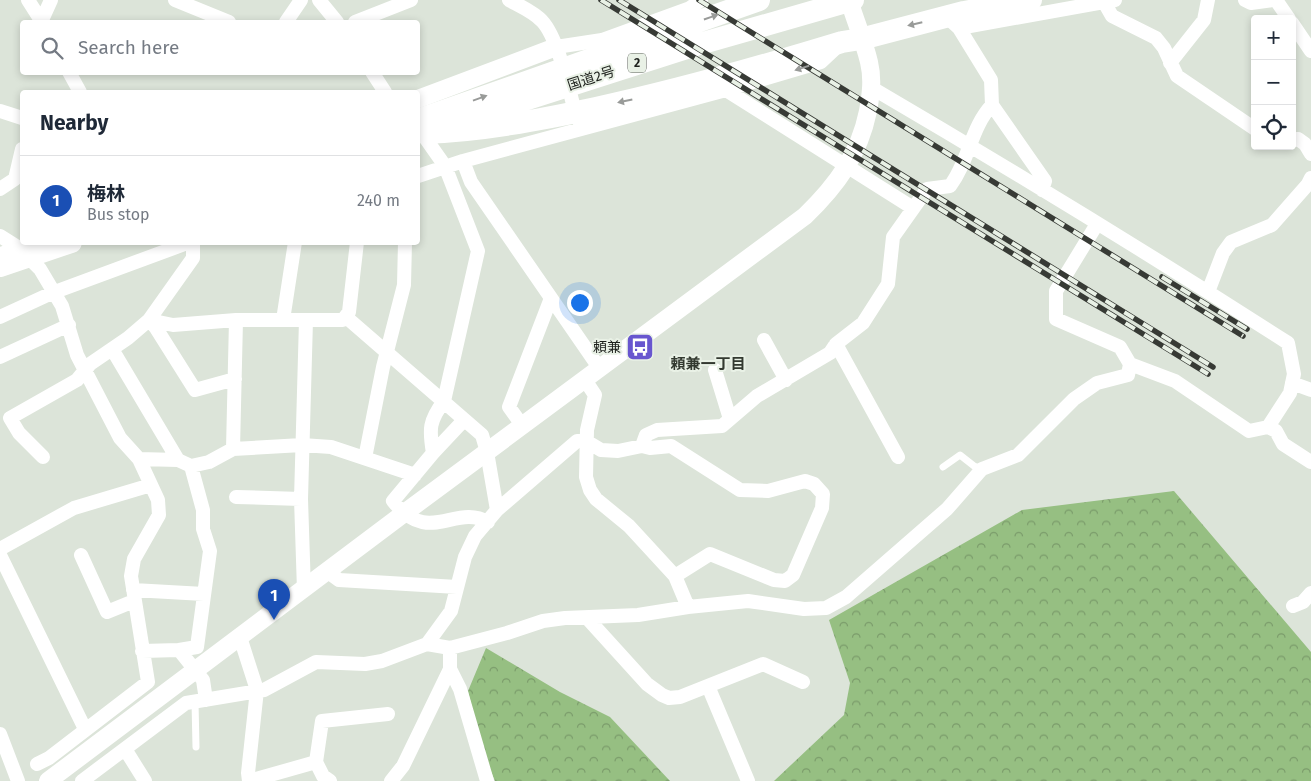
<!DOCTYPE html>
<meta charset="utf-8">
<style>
body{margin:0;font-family:"Fira Sans","Noto Sans JP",sans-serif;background:#f2f2f3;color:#1f2937}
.controls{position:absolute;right:15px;top:15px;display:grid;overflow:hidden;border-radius:5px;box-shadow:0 2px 8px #0003}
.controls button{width:45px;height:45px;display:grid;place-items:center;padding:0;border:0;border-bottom:1px solid #e0e1e3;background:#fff;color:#1f2937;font:25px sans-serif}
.you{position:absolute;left:579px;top:302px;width:18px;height:18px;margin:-12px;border:4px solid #fff;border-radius:50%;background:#1a73e8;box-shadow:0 0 0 8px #1a73e833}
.badge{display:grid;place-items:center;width:32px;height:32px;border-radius:50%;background:#6856cf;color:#fff;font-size:16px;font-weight:700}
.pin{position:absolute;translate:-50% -41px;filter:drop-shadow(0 1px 2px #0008)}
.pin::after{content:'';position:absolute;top:26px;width:18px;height:15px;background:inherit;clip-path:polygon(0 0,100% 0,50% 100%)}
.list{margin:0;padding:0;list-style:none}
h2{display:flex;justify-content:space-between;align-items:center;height:65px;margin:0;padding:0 20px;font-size:21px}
h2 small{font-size:16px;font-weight:400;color:#747a83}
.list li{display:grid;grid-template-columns:32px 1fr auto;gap:15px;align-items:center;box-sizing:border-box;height:90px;padding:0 20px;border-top:1px solid #e0e1e3}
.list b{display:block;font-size:19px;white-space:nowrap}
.list p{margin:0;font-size:16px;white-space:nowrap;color:#747a83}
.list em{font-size:16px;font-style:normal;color:#747a83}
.icon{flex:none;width:28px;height:28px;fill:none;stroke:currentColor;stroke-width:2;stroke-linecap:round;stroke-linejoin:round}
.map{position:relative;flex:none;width:1311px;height:781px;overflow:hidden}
.search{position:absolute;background:#fff;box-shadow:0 2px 8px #0003;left:20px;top:20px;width:400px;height:55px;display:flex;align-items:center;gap:12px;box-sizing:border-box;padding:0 18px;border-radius:5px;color:#747a83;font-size:19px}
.panel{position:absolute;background:#fff;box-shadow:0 2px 8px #0003;left:20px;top:90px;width:400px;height:155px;border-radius:5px}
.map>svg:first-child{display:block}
</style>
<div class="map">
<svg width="1311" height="781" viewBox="0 0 1311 781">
<defs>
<pattern id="forest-crowns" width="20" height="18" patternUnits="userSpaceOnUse" patternTransform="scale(1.25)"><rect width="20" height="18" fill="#96bf82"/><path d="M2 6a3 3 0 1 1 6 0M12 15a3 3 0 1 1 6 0" fill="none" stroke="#7a9b6a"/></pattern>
</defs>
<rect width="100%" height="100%" fill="#dce4d9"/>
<!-- forest -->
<path fill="url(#forest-crowns)" d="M1174,491L1311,652V781H774L844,715L850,683L829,620L1022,510Z
M486,648L560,692L610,717L670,781H495L482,750L468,691Z"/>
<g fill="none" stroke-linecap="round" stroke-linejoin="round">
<!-- service -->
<path stroke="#fff" stroke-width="7" d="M943,467L960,455L974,466L982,469
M195,702L196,747"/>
<!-- minor -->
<path stroke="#fff" stroke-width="14" d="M28,0L42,22
M175,0L229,22
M319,0L337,22
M509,0C520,6 534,12 542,21C559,39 570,95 577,119
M1245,0L1251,3L1273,0
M1276,0L1289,19
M1104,2L1112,16L1156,38L1164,48L1177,76L1255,129
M947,17L959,28L991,80L992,105L1045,181L1042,190
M41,22L51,0
M286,22L301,0
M355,22L411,0
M1292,23L1311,51
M959,28L1115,0
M556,47L602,40L690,8L701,0
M1170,63L1204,20L1208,0
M69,72L80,92
M372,72L385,92
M872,88C1012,170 1151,255 1288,343L1294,374L1290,393L1268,427L1249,431L1175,381L1130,364L1120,347L1056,319V291L1097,224
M726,90L913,208
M0,111L22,118
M419,129L445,166L478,251L444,401C429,421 429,429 433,453
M1292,140L1298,139L1305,144L1311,154
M463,161L471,182L600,369
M418,176L463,161L726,90L821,62L837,47
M0,189L15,179L22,149
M0,236L19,248L40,269L62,306L77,355L120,438L139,459L158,500L159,515L134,559L131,576L148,682L49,758L37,764
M0,254L23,247
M1208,292L1223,253L1231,242L1272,225L1308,184L1311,178
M0,317L52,293L190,242
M346,317L482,435L487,452L497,510
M149,320L173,325L236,320H343L349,312L357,242
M149,320L156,328L195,390L235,379
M283,320L295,242
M764,340L786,380
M836,344L863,323L888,284L893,237L927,189L950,186C969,161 971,127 992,105
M112,349L178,460
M0,357L69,325
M715,370L730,419
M585,380L595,395L587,430L586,477L590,490L596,499L629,526L675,576L688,607
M1292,383L1311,390
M464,420L433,453L393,501C429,547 455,503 488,522
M522,425L509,407L551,298
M1268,427L1276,431L1283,444L1311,462
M642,446L646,435L657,430L722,426L757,396L830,353L836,344L898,457
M233,449L236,320
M43,457L19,433L10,418L77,380L90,364L128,338L149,320L193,258V242
M365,458L383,367L404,285L405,242
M139,459L178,460L191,466L209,462L233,449L302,445L331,447L415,475
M236,497L301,499
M0,549L74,508L151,485
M0,555L85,729
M81,555L107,612L134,601
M328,572L339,580L457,587
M133,590L204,594
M304,590L301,499L306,320
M1293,606L1303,602L1311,593
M588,619L647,684L662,695L669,698L680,697L763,664L803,682
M240,637L257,690L248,773L249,781
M427,644L450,648L507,633L543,621L565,618L638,615L688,607L748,601L804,609L826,608L846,597L947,509L982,469L1018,455L1074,399L1097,383L1128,375L1130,364
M179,650L197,647L210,551L203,529V510L191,466
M142,651L179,650L203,680L206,700
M450,669L460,689L487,781
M708,686L748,781
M0,734L18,781
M125,749L145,781
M316,762L323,776L330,781
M82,781L186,703L264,690L316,662L365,664L382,661L427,644L451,611L465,557L475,536L497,510L577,441H586L601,450L618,451L642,446L650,448L671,446L740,490L768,491L805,481L814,484L823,494L822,508L793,575L785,581L774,580L710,554L675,576
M249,781L316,762L322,721L388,714
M391,781L403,766L450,669V648"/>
<!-- tertiary -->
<path stroke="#fff" stroke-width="18" d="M418,99L556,47
M48,781L403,514L805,216C837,185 859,155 868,111C871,94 873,79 869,62C864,41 855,20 849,0"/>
<!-- trunk -->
<path stroke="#fff" stroke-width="22" d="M418,120L759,0
M456,122L696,45L853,0
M424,133C482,131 539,120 596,108C679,90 760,67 842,42L861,39L964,12L1031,0
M0,266L71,242"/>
<!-- rail casing -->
<g stroke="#373a35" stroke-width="5.5">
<path id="rail" d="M601,0L1208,374
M619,0L1213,367
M699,0L1243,336
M1162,277L1247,329"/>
</g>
<!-- rail -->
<use href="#rail" stroke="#e9f1e6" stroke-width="4" stroke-dasharray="11" stroke-linecap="butt"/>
</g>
<!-- one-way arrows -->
<defs><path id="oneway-solid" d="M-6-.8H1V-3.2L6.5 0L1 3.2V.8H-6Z" transform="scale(1.25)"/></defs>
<g fill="#999b99">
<use href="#oneway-solid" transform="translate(711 17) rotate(-19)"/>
<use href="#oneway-solid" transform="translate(915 24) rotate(167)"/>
<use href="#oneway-solid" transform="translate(802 68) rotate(163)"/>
<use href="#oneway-solid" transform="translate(480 98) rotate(-20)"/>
<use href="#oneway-solid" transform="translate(625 101) rotate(168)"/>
</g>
<!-- icons -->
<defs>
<g id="bus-square" transform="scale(1.4375)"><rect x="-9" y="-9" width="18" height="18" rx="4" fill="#6856cf" stroke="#e9f1e6"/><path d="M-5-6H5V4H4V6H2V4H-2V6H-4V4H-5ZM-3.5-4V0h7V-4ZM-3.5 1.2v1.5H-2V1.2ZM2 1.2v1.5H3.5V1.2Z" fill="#fff"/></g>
</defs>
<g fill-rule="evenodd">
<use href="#bus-square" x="640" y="347"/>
</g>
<g text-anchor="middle" stroke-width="4" stroke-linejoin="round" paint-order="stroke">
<!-- shield labels -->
<rect fill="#e9f1e6" stroke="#5a5f59" stroke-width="1" x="628" y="53.5" width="18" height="19" rx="4"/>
<g font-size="12" font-weight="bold" fill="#1d201c">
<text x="637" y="67">2</text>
</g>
<!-- street labels -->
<g font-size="14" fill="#1d201c" stroke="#e9f1e6">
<text transform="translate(591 78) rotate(-18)" y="5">国道2号</text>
</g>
<!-- poi labels -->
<g font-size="14" fill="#1d201c" stroke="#e9f1e6" text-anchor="end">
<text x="621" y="352">頼兼</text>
</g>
<!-- neighbourhood labels -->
<g font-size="15" font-weight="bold" fill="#333930" stroke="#e9f1e6">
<text x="708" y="369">頼兼一丁目</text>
</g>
</g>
</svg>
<div class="controls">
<button>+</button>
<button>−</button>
<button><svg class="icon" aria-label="locate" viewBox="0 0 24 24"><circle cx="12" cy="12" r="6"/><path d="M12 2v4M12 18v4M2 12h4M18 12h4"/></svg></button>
</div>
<div class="you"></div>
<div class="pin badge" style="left:274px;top:620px;background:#1a4fb4">1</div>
<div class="search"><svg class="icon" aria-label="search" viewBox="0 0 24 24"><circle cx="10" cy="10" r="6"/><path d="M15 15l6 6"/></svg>Search here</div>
<section class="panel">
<h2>Nearby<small></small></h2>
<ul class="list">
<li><span class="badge" style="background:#1a4fb4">1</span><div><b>梅林</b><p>Bus stop</p></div><em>240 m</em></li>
</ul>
</section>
</div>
